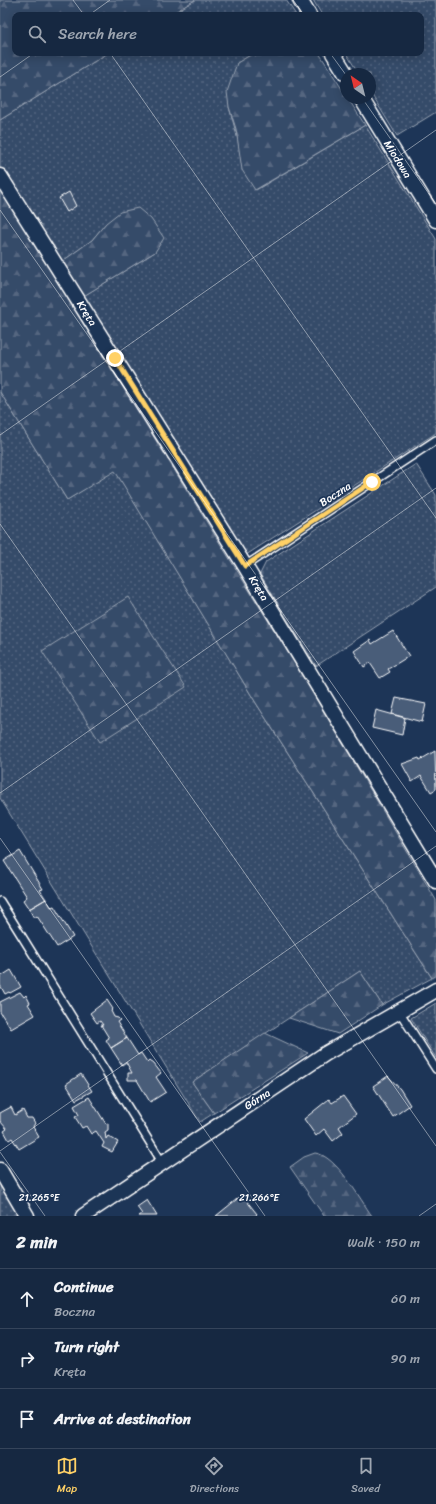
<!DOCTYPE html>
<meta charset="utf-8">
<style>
body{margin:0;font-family:Sriracha,sans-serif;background:#23344c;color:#f1f3f6}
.compass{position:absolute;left:340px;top:68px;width:36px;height:36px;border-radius:50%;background:#162841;box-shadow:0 2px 10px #0003;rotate:325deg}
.stop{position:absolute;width:12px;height:12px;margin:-9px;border:3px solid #ffd166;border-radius:50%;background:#fff}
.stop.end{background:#ffd166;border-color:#fff;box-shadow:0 1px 4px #0008}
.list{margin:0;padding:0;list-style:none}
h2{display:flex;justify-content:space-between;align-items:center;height:52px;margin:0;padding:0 16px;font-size:17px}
h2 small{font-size:13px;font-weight:400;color:#9ea6b1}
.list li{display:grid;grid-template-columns:26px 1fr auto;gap:12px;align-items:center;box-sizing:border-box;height:60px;padding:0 16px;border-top:1px solid #35445a}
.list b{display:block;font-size:15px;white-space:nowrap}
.list p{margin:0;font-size:13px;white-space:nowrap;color:#9ea6b1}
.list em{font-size:13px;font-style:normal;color:#9ea6b1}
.icon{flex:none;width:22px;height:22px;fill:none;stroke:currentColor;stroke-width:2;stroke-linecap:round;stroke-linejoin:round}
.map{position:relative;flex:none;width:436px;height:1216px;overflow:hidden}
.search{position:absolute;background:#162841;box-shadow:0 2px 10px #0003;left:12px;right:12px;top:12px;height:44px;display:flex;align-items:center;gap:10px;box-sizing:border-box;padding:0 14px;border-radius:8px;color:#9ea6b1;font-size:15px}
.sheet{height:232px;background:#162841}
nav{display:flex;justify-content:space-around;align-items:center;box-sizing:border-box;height:56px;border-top:1px solid #35445a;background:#162841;font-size:11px;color:#9ea6b1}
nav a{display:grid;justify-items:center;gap:2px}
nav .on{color:#ffd166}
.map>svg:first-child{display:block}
</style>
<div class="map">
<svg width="436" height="1216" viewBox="0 0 436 1216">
<defs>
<pattern id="grass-dots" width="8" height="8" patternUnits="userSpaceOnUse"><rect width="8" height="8" fill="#364b69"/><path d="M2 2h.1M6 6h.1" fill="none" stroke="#546680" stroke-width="1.8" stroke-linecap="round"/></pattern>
<pattern id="forest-firs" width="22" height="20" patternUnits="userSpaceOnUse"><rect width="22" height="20" fill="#364b69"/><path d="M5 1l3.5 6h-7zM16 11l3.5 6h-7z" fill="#546680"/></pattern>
</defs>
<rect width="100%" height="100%" fill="#1d3557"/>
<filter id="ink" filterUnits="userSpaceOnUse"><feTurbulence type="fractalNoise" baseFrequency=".025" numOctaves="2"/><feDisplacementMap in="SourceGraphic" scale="8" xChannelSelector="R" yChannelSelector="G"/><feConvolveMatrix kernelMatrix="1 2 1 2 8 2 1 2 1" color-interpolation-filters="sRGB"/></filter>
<g filter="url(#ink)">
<!-- grass -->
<path fill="url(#grass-dots)" stroke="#9aa5b4" d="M195,0H286L296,15H170Z
M313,0H436V112L397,136L370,92V74H359L346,53H421V15H322Z
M108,53H254L237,63L229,107L240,147L256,190L365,125L436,239V433L246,555L82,297L155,252L106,223L92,240L60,263L0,169V120Z
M0,392L67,500L115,470L256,703L432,978L382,1005L360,971L192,1082L214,1113L200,1122L0,798Z
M416,464L436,495V587L316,666L260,574L266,562Z
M436,1003V1058L411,1018Z
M0,1179L14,1202L16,1216H0Z"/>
<!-- forest -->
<path fill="url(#forest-firs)" stroke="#9aa5b4" d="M0,0H195L170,15H15V53H108L0,120Z
M254,53H319L365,125L255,190L242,170L236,129L229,107L227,92L237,63Z
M0,190L302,675L436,900V976L432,978L256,703L115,471L67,500L0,392Z
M138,208L151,219L164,238L155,252L82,297L60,263L92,240L106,223L120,212Z
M128,597L186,687L100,742L42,651Z
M360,971L382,1005L338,1034L289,1018Z
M265,1033L308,1053L214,1113L192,1082Z
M315,1153C336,1155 360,1199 372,1216H324L290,1167L304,1157Z"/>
<!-- building -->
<path fill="#4a5d79" stroke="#fff" d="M69,192L76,206L67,212L59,198Z
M393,631L409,656L388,669L390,672L380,678L370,663L364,667L354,651L370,640L372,644Z
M396,698L426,704L422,722L392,714Z
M376,710L405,718L402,735L372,728Z
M435,751L436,789L431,792L421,776L412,782L402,764L419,758L420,760Z
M20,851L43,889L40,890L46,899L29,909L23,900L27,897L4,861Z
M46,899L51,907L54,906L73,937L57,947L37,916L34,918L29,909Z
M11,970L21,987L10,993L9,992L5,994L0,985V977Z
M20,992L24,997L26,995L30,1003L28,1004L35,1015L11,1029L0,1012V1002Z
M107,1000L113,1009L111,1011L114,1017L118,1018L120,1020L117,1022L127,1038L111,1048L106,1040L109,1038L101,1025H103L100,1021L97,1023L90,1013Z
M127,1038L138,1055L141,1053L147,1062L149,1060L154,1064L161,1073L156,1077L166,1092L150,1102L137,1080H128V1073H132L126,1062L122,1065L111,1048Z
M81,1074L92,1091L76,1100L66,1084Z
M388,1076L400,1089L410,1105L393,1117L373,1086Z
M343,1096L356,1114L339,1127L343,1133L333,1141L324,1129L316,1136L304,1119L329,1099L332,1103Z
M89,1097L106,1124L108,1123V1130L105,1132L106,1139L108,1136L118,1142L112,1152L102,1147L104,1143L96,1131L91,1134L86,1126L82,1128L75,1117L79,1115L74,1106Z
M11,1107L15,1115L23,1110L27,1118H32L35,1123L33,1127L39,1137L19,1149L12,1138L9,1140L4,1131L7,1129L0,1121V1113Z
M242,1195L257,1214L255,1216H216Z
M147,1200L157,1216H139L142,1214L137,1207Z"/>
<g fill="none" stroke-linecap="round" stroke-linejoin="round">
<!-- service casing -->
<g stroke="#fff" stroke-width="10">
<path id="service" d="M245,566L436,440
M0,901L162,1162
M399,1011L436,1069"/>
</g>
<!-- minor casing -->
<g stroke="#fff" stroke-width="17">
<path id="minor" d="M300,0L309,15
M333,53L346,74
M361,98L436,220
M0,176L245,566L436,881
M0,1170L27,1216
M83,1216L325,1054L436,990"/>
</g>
<!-- service -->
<use href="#service" stroke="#1d3557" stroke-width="7"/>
<!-- minor -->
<use href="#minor" stroke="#1d3557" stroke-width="14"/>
</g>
</g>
<g fill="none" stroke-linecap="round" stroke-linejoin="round" filter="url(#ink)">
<!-- route -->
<path stroke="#ffd166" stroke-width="5" d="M115,358L245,566L372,482"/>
</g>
<!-- ticks -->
<path fill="none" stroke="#fff" stroke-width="1" stroke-opacity="0.45" d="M73,0L84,15M293,0L304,15M89,15L110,0M110,53L436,518M330,53L346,75M0,77L34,53M362,98L436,204M0,210L436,832M0,435L436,130M0,524L436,1146M0,793L436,488M0,838L265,1216M0,1151L436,846M0,1152L45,1216M419,1216L436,1204"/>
<g text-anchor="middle" stroke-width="3.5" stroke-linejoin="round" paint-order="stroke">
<!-- street labels -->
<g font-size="11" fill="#fff" stroke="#1d3557">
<text transform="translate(398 159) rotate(58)" y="4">Miodowa</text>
<text transform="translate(87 313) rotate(58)" y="4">Kręta</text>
<text transform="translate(335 494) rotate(-33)" y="4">Boczna</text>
<text transform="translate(259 588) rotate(59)" y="4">Kręta</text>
<text transform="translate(257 1099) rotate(-33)" y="4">Górna</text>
</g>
</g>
<g font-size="10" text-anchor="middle" fill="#fff" stroke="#1d3557" stroke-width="3.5" stroke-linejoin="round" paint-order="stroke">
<text x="39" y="1201">21.265°E</text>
<text x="259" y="1201">21.266°E</text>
</g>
</svg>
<svg class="compass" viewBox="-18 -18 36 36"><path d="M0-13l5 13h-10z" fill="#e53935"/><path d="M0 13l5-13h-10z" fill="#9ea6b1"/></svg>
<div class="stop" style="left:372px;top:482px"></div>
<div class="stop end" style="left:115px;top:358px"></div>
<div class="search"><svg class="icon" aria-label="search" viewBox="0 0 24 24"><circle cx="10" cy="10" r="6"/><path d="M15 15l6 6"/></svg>Search here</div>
</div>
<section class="sheet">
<h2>2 min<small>Walk · 150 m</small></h2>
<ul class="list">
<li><svg class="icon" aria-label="ahead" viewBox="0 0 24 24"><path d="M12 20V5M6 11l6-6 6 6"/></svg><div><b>Continue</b><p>Boczna</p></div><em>60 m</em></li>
<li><svg class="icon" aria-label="right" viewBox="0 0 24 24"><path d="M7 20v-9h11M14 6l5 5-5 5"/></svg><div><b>Turn right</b><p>Kręta</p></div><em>90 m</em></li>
<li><svg class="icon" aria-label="arrive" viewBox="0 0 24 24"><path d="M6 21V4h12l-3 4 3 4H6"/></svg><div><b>Arrive at destination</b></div></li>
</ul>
</section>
<nav>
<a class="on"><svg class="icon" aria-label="map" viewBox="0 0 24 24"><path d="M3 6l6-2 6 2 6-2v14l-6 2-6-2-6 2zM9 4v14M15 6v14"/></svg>Map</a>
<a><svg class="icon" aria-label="directions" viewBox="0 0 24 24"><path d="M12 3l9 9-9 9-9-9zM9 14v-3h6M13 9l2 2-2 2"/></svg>Directions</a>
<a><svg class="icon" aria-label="saved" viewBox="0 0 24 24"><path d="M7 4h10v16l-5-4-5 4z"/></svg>Saved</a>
</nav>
